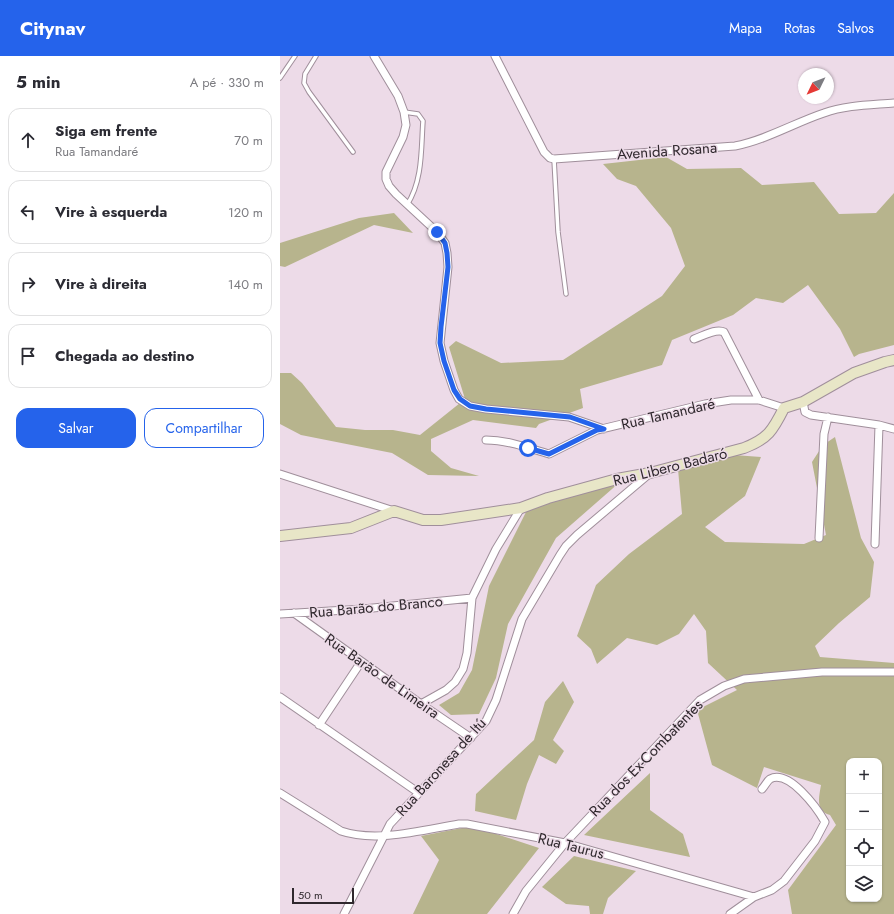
<!DOCTYPE html>
<html lang="pt">
<meta charset="utf-8">
<style>
body{margin:0;font-family:Jost,sans-serif;background:#f2f2f3;color:#2b2b33}
.controls{position:absolute;right:12px;bottom:12px;display:grid;overflow:hidden;border-radius:8px;box-shadow:0 1px 3px #0004}
.controls button{width:36px;height:36px;display:grid;place-items:center;padding:0;border:0;border-bottom:1px solid #e1e1e2;background:#fff;color:#2b2b33;font:20px sans-serif}
.compass{position:absolute;left:518px;top:12px;width:36px;height:36px;border-radius:50%;background:#fff;box-shadow:0 1px 3px #0004;rotate:227deg}
.scale{position:absolute;left:12px;bottom:10px;width:62px;box-sizing:border-box;padding-left:4px;border:2px solid #2f282d;border-top:0;font-size:11px;line-height:14px;white-space:nowrap;color:#2f282d;-webkit-text-stroke:3px #eddbe8;paint-order:stroke}
.stop{position:absolute;width:12px;height:12px;margin:-9px;border:3px solid #2563eb;border-radius:50%;background:#fff}
.stop.end{background:#2563eb;border-color:#fff;box-shadow:0 1px 4px #0008}
.list{margin:0;padding:0;list-style:none}
h2{display:flex;justify-content:space-between;align-items:center;height:52px;margin:0;padding:0 16px;font-size:17px}
h2 small{font-size:13px;font-weight:400;color:#7c7c81}
.list li{display:grid;grid-template-columns:26px 1fr auto;gap:12px;align-items:center;box-sizing:border-box;height:64px;margin:0 8px 8px;padding:0 8px;border:1px solid #e1e1e2;border-radius:12px}
.list b{display:block;font-size:15px;white-space:nowrap}
.list p{margin:0;font-size:13px;white-space:nowrap;color:#7c7c81}
.list em{font-size:13px;font-style:normal;color:#7c7c81}
.actions{display:flex;gap:8px;padding:12px 16px}
.actions a{flex:1;padding:9px 0;border:1px solid #2563eb;border-radius:12px;text-align:center;font-size:14px;color:#2563eb}
.actions .main{background:#2563eb;color:#fff}
.icon{flex:none;width:22px;height:22px;fill:none;stroke:currentColor;stroke-width:2;stroke-linecap:round;stroke-linejoin:round}
.map{position:relative;flex:none;width:614px;height:858px;overflow:hidden}
header{display:flex;align-items:center;gap:24px;box-sizing:border-box;height:56px;padding:0 20px;background:#2563eb;color:#fff}
header strong{font-size:19px}
nav{display:flex;gap:22px;margin-inline-start:auto;font-size:14px}
main{display:flex}
aside{flex:1;background:#fff}
.map>svg:first-child{display:block}
</style>
<header>
<strong>Citynav</strong>
<nav><a>Mapa</a><a>Rotas</a><a>Salvos</a></nav>
</header>
<main>
<aside>
<h2>5 min<small>A pé · 330 m</small></h2>
<ul class="list">
<li><svg class="icon" aria-label="ahead" viewBox="0 0 24 24"><path d="M12 20V5M6 11l6-6 6 6"/></svg><div><b>Siga em frente</b><p>Rua Tamandaré</p></div><em>70 m</em></li>
<li><svg class="icon" aria-label="left" viewBox="0 0 24 24"><path d="M17 20v-9H6M10 6l-5 5 5 5"/></svg><div><b>Vire à esquerda</b></div><em>120 m</em></li>
<li><svg class="icon" aria-label="right" viewBox="0 0 24 24"><path d="M7 20v-9h11M14 6l5 5-5 5"/></svg><div><b>Vire à direita</b></div><em>140 m</em></li>
<li><svg class="icon" aria-label="arrive" viewBox="0 0 24 24"><path d="M6 21V4h12l-3 4 3 4H6"/></svg><div><b>Chegada ao destino</b></div></li>
</ul>
<div class="actions"><a class="main">Salvar</a><a>Compartilhar</a></div>
</aside>
<div class="map">
<svg width="614" height="858" viewBox="0 0 614 858">
<rect width="100%" height="100%" fill="#eddbe8"/>
<!-- green -->
<path fill="#b7b48d" fill-rule="evenodd" d="M386,101L407,113L461,112L482,129L534,126L559,158L596,157L614,137V289L579,298L574,301L560,273L528,229L503,247L476,242L453,259L392,284L382,309L300,333L303,352L259,368L256,372L193,364L151,383V395L171,412L199,420L148,419L112,397L21,379L0,368V317H11L22,327L56,371L85,374H113L140,379L185,343L169,291L176,285L221,307L283,304L382,240L405,210L391,172L356,130L337,123L323,108Z
M114,157L133,177L94,169L5,211L0,210V187L79,162Z
M555,381L581,482L594,506L590,541L559,567L535,590L540,601L614,607V858H512L508,834L556,769L550,759C535,755 539,741 541,729L484,711L477,732L432,709L417,654L457,634L428,607L426,575L414,558L399,578L377,589L347,582L317,608L311,593L297,580L316,529L349,498L402,458L398,413L454,399L481,401L465,440L425,471L445,486L524,488L546,479L532,406L543,389ZM569,705H599V843H569Z
M340,426L276,482L228,568L216,622L199,658L171,659L159,649L179,637L192,614L209,530L248,452Z
M283,625L294,646L273,684L284,695L276,708L259,699L247,728L236,764L195,755L196,738L254,684L265,646Z
M370,717V754L403,778L410,801L304,779Z
M192,770L259,792L207,858H133L159,804L141,780Z
M294,800L356,815L328,842L323,858H310L309,850L286,848L262,831Z"/>
<g fill="none" stroke-linecap="round" stroke-linejoin="round">
<!-- lane casing -->
<g stroke="#a08f9b" stroke-width="5.5">
<path id="lane" d="M36,0L25,18L24,27L29,36L73,96
M0,22L15,0
M124,56L138,58L143,65C141,93 143,124 127,149
M274,103L278,176L286,238"/>
</g>
<!-- street casing -->
<g stroke="#a08f9b" stroke-width="9">
<path id="street" d="M94,0L118,40L124,56L126,69L123,81L106,116V123L109,130L116,138L157,176L165,187L167,197L168,211L160,287L164,305L174,334L179,343L190,350L206,353L289,361L324,373
M215,0L264,96L270,102L274,103L455,90C486,84 514,67 544,57C566,49 591,49 614,47
M414,283C423,280 436,272 444,276L479,344
M523,346L525,356L531,359L599,369L614,373
M206,384C228,384 248,392 269,398L317,374L425,348L451,344H479L504,352
M0,418L114,455
M539,482L544,378L548,361
M595,488L599,369
M14,557L141,648L191,682
M0,558L83,553L192,542
M0,641L139,737
M141,648L166,634L175,626L183,613L187,597L192,542L216,493L241,452
M39,669L81,606
M0,737L61,775C96,787 143,774 179,768H187L285,787L474,841
M64,858L110,768L206,665L216,644L242,563L280,499L286,490L297,479L369,418
M233,858L246,835L285,787L420,644L444,630L464,623L542,616H614
M450,858L474,841L492,834L504,825L535,785L545,766C537,752 509,713 490,723C487,725 485,730 482,733"/>
</g>
<!-- secondary casing -->
<g stroke="#a08f9b" stroke-width="12">
<path id="secondary" d="M0,480L71,472L114,455L143,464H161L241,452L268,442L337,423L370,417L464,392C488,383 493,374 504,352L523,346L574,317L605,306L614,304"/>
</g>
<!-- lane -->
<use href="#lane" stroke="#fff" stroke-width="3.5"/>
<!-- street -->
<use href="#street" stroke="#fff" stroke-width="7"/>
<!-- secondary -->
<use href="#secondary" stroke="#e8e6c7" stroke-width="10"/>
</g>
<g fill="none" stroke-linecap="round" stroke-linejoin="round">
<!-- route -->
<path stroke="#2563eb" stroke-width="5" d="M157,176L165,187L167,197L168,211L161,271L160,287L164,305L174,334L180,343L190,350L206,353L290,361L324,373L317,374L269,398L248,392"/>
</g>
<g text-anchor="middle" stroke-width="3" stroke-linejoin="round" paint-order="stroke">
<!-- street labels -->
<g font-size="15" fill="#2f282d" stroke="#eddbe8">
<text transform="translate(387 95) rotate(-4)" y="5">Avenida Rosana</text>
<text transform="translate(388 358) rotate(-13)" y="5">Rua Tamandaré</text>
<text transform="translate(390 411) rotate(-14)" y="5">Rua Libero Badaró</text>
<text transform="translate(96 551) rotate(-5)" y="5">Rua Barão do Branco</text>
<text transform="translate(102 620) rotate(35)" y="5">Rua Barão de Limeira</text>
<text transform="translate(366 702) rotate(-46)" y="5">Rua dos Ex-Combatentes</text>
<text transform="translate(161 711) rotate(-48)" y="5">Rua Baronesa de Itú</text>
<text transform="translate(291 790) rotate(14)" y="5">Rua Taurus</text>
</g>
</g>
</svg>
<div class="controls">
<button>+</button>
<button>−</button>
<button><svg class="icon" aria-label="locate" viewBox="0 0 24 24"><circle cx="12" cy="12" r="6"/><path d="M12 2v4M12 18v4M2 12h4M18 12h4"/></svg></button>
<button><svg class="icon" aria-label="layers" viewBox="0 0 24 24"><path d="M12 4l9 5-9 5-9-5zM3 14l9 5 9-5"/></svg></button>
</div>
<svg class="compass" viewBox="-18 -18 36 36"><path d="M0-13l5 13h-10z" fill="#e53935"/><path d="M0 13l5-13h-10z" fill="#7c7c81"/></svg>
<div class="scale">50 m</div>
<div class="stop" style="left:248px;top:392px"></div>
<div class="stop end" style="left:157px;top:176px"></div>
</div>
</main>
